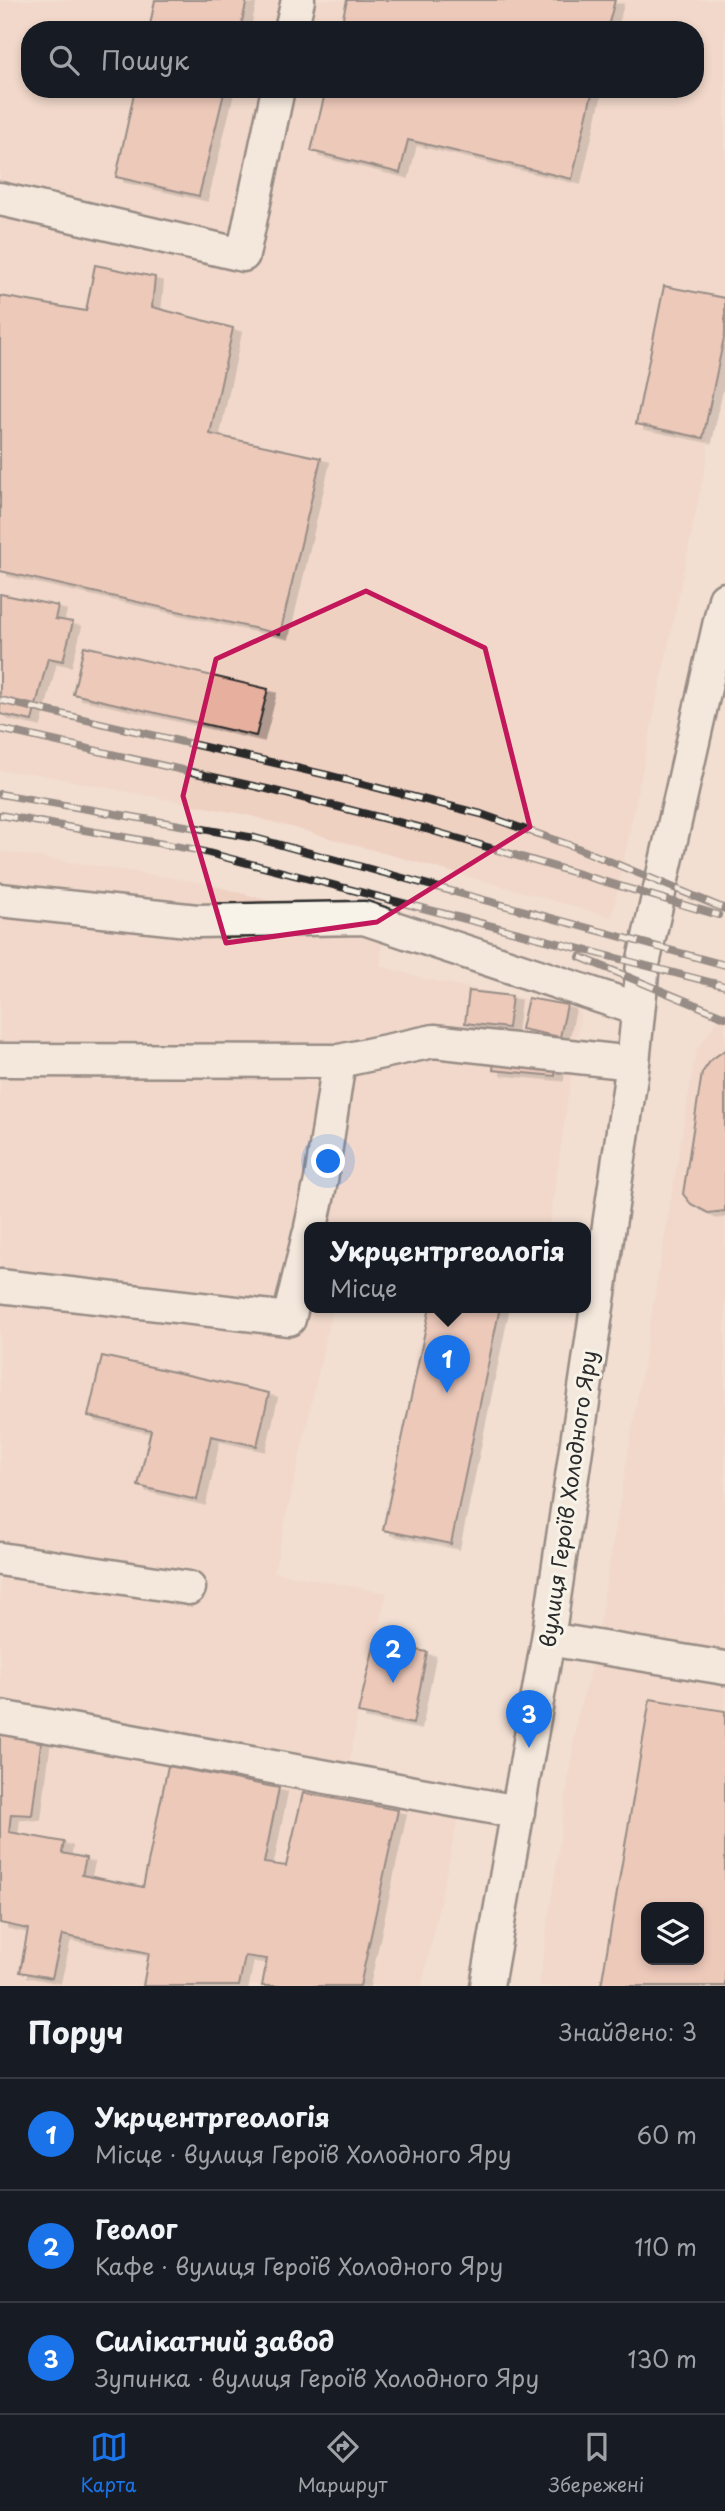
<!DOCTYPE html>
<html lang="uk">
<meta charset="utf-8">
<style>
body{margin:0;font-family:"Playpen Sans",sans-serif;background:#242831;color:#f1f3f6}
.controls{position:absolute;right:21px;bottom:21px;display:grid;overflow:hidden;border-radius:14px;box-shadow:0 4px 10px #0003}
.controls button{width:63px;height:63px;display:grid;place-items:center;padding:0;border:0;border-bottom:2px solid #363941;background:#171b24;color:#f1f3f6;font:35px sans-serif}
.you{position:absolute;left:329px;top:1162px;width:24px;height:24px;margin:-18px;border:5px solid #fff;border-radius:50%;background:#1a73e8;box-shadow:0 0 0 10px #1a73e833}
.badge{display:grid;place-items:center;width:46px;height:46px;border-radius:50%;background:#1a73e8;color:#fff;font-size:23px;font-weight:700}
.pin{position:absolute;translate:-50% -58px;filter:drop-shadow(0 2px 4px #0008)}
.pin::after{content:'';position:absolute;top:37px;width:24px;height:21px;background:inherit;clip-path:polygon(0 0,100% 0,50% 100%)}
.popup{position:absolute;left:304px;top:1222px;width:287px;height:91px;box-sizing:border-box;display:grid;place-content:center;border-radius:14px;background:#171b24;filter:drop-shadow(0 2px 5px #0005);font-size:23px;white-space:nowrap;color:#9ea1a6}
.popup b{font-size:26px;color:#f1f3f6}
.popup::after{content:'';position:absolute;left:50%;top:100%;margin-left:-14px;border:14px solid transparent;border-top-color:#171b24}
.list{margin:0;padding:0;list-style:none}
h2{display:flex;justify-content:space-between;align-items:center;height:91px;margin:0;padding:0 28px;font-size:30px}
h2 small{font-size:23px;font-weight:400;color:#9ea1a6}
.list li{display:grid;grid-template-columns:46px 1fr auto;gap:21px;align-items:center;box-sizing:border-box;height:112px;padding:0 28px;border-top:2px solid #363941}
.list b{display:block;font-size:26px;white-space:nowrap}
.list p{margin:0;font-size:23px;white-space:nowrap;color:#9ea1a6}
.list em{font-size:23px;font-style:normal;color:#9ea1a6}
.icon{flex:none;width:38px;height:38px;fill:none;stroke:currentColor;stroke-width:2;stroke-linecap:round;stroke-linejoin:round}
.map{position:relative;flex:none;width:725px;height:1986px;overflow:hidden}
.search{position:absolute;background:#171b24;box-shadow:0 4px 10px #0003;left:21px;right:21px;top:21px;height:77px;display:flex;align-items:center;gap:18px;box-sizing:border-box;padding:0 24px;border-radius:28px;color:#9ea1a6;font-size:26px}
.sheet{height:427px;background:#171b24}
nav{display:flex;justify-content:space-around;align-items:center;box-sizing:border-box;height:98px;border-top:2px solid #363941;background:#171b24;font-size:19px;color:#9ea1a6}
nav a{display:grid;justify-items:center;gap:4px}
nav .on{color:#1a73e8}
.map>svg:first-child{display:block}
</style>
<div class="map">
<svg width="725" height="1986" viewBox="0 0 725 1986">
<defs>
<filter id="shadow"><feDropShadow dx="8" dy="4.5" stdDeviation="0" flood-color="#0004"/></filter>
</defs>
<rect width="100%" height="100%" fill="#f2dfd2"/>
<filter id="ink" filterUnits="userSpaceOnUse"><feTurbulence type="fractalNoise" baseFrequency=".0143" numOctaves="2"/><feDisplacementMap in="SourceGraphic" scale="14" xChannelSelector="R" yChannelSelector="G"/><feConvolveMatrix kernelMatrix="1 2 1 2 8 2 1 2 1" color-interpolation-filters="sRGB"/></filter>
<g filter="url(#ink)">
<!-- built -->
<path fill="#efd1c2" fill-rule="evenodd" d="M0,0H725V333L706,421L708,454L612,917L251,816L32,773L0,771ZM30,30H695V89H30Z
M0,851L204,883L382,931L381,966L425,979L581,1010L549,1227H309V1307H333L274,1572L387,1593L358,1713L346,1783L460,1809L422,1986H0Z
M725,1010V1986H539L577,1718L593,1661L696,1051ZM646,1907H699V1960H646Z"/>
<!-- building -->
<path fill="#e7b09e" stroke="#2b2b2b" stroke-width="2" fill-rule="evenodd" filter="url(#shadow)" d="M155,0H247L240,30H149Z
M347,0H615L607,30H340Z
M135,89H225L199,196L116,177Z
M326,89H593L572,179L408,140L400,173L311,151Z
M95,265L155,277L152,307L233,328L210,434L321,458L280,634L0,571V296L86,311Z
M664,286L725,298V333L703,438L636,424Z
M0,594L58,606L55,619L73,622L63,661L48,658L32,721L0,714Z
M84,646L268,689L256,736L73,694Z
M469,991L512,996L508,1028L465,1023Z
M528,998L567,1005L560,1037L521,1029Z
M496,1038L558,1044L555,1076L493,1070Z
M725,1050V1211L708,1213L691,1204L683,1194L702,1073L711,1060Z
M430,1307H500L451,1544L383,1530Z
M102,1356L269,1393L257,1446L211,1436L197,1500L138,1486L151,1430L88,1416Z
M375,1642L427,1652L413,1724L358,1713Z
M650,1699L725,1711V1986H601ZM646,1907H699V1960H646Z
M0,1731L42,1736L32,1815L11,1814L9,1832L64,1842L62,1853L86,1858L82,1875L143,1887L168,1766L279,1788L264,1863L286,1866L303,1793L398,1810L360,1986H262L267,1959L245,1956L239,1986H143L149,1953L62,1935L52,1978L20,1972L28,1929L0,1923Z"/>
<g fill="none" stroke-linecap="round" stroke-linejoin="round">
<!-- minor casing -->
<g stroke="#2b2b2b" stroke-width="37">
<path id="minor" d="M291,30L298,0
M0,199L243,255L278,89
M0,900L197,921L364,918L638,1009
M0,1060L339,1061L434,1041L633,1063
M311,1227L321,1180L339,1061
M0,1286L289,1319L309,1235
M0,1559L189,1588
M548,1639L725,1668
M0,1717L518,1812
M487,1986L548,1639L633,1063L643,964L725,599"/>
</g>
<!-- minor -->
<use href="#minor" stroke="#f7f3e8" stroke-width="32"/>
<!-- rail casing -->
<g stroke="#2b2b2b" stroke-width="8">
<path id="rail" d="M0,700L327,775L481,814L575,847L725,909
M0,729L267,789L426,829L718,915
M0,794L255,838L725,965
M0,815L197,850L725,986
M580,957L725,1017"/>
</g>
<!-- rail -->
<use href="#rail" stroke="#f7f3e8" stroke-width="5" stroke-dasharray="16" stroke-linecap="butt"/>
</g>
</g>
<!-- marked area -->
<path d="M0 0H725V1986H0ZM366,591L485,648L530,827L377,922L226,943L183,796L216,659Z" fill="#f2dfd2" fill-opacity=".55" fill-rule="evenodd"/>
<path fill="none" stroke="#c2185b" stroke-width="5" stroke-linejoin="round" d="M366,591L485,648L530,827L377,922L226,943L183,796L216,659Z"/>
<g text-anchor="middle" stroke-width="6" stroke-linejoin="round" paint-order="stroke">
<!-- street labels -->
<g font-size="21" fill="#2b2b2b" stroke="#f7f3e8">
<text transform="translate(569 1499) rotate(-82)" y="7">вулиця Героїв Холодного Яру</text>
</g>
</g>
</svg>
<div class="controls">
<button><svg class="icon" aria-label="layers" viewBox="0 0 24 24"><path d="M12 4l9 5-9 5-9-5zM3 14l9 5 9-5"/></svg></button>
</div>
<div class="you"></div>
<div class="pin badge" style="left:447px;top:1393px">1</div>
<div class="popup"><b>Укрцентргеологія</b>Місце</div>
<div class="pin badge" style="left:393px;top:1683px">2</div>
<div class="pin badge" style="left:529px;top:1748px">3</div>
<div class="search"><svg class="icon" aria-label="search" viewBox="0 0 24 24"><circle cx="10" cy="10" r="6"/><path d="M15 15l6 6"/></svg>Пошук</div>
</div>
<section class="sheet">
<h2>Поруч<small>Знайдено: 3</small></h2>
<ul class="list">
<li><span class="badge">1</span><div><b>Укрцентргеологія</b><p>Місце · вулиця Героїв Холодного Яру</p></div><em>60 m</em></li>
<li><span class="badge">2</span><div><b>Геолог</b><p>Кафе · вулиця Героїв Холодного Яру</p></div><em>110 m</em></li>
<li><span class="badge">3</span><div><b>Силікатний завод</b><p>Зупинка · вулиця Героїв Холодного Яру</p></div><em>130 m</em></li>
</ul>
</section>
<nav>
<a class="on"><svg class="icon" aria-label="map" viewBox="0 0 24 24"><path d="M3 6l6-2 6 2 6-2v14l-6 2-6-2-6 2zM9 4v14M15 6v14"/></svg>Карта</a>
<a><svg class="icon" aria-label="directions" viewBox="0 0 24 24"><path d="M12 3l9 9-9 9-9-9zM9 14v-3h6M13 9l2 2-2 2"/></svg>Маршрут</a>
<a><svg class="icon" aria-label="saved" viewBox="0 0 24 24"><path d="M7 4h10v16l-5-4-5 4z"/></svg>Збережені</a>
</nav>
